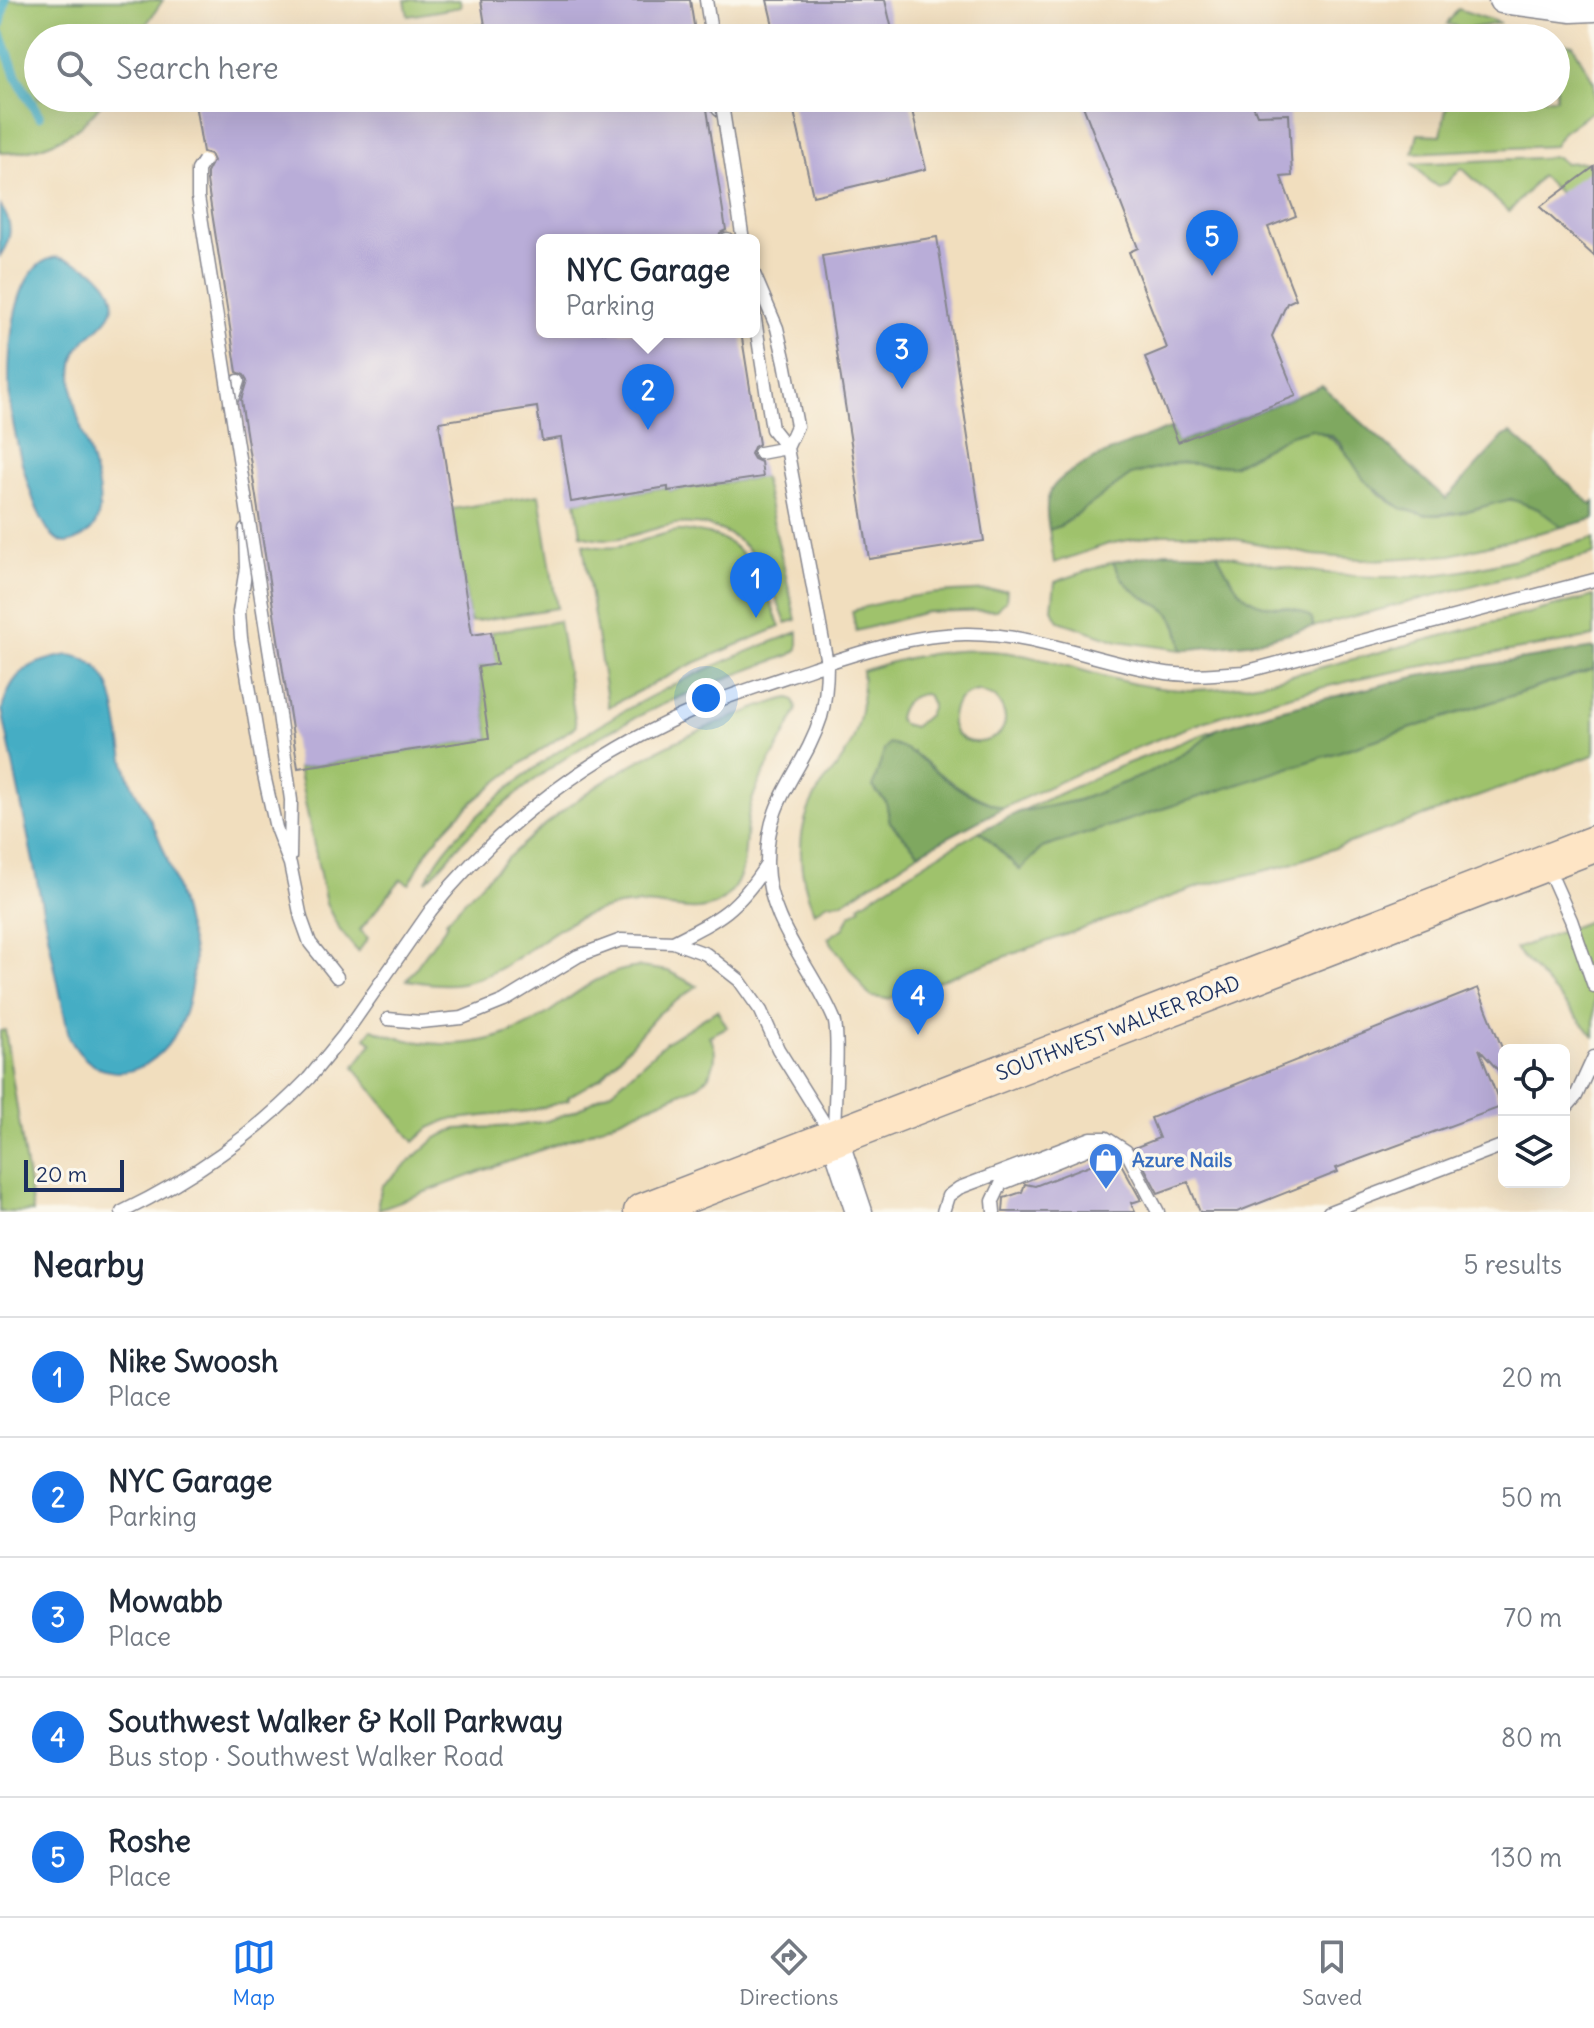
<!DOCTYPE html>
<meta charset="utf-8">
<style>
body{margin:0;font-family:Delius,sans-serif;background:#f2f2f3;color:#1f2937}
.controls{position:absolute;right:24px;bottom:24px;display:grid;overflow:hidden;border-radius:12px;box-shadow:0 8px 32px #0002}
.controls button{width:72px;height:72px;display:grid;place-items:center;padding:0;border:0;border-bottom:2px solid #e0e1e3;background:#fff;color:#1f2937;font:40px sans-serif}
.scale{position:absolute;left:24px;bottom:20px;width:100px;box-sizing:border-box;padding-left:8px;border:4px solid #1b2f5e;border-top:0;font-size:22px;line-height:28px;white-space:nowrap;color:#1b2f5e;-webkit-text-stroke:6px #fbf7ec;paint-order:stroke}
.you{position:absolute;left:706px;top:698px;width:28px;height:28px;margin:-20px;border:6px solid #fff;border-radius:50%;background:#1a73e8;box-shadow:0 0 0 12px #1a73e833}
.badge{display:grid;place-items:center;width:52px;height:52px;border-radius:50%;background:#1a73e8;color:#fff;font-size:26px;font-weight:700}
.pin{position:absolute;translate:-50% -66px;filter:drop-shadow(0 2px 4px #0008)}
.pin::after{content:'';position:absolute;top:42px;width:28px;height:24px;background:inherit;clip-path:polygon(0 0,100% 0,50% 100%)}
.popup{position:absolute;left:536px;top:234px;width:224px;height:104px;box-sizing:border-box;display:grid;place-content:center;border-radius:12px;background:#fff;filter:drop-shadow(0 2px 6px #0005);font-size:26px;white-space:nowrap;color:#747a83}
.popup b{font-size:30px;color:#1f2937}
.popup::after{content:'';position:absolute;left:50%;top:100%;margin-left:-16px;border:16px solid transparent;border-top-color:#fff}
.list{margin:0;padding:0;list-style:none}
h2{display:flex;justify-content:space-between;align-items:center;height:104px;margin:0;padding:0 32px;font-size:34px}
h2 small{font-size:26px;font-weight:400;color:#747a83}
.list li{display:grid;grid-template-columns:52px 1fr auto;gap:24px;align-items:center;box-sizing:border-box;height:120px;padding:0 32px;border-top:2px solid #e0e1e3}
.list b{display:block;font-size:30px;white-space:nowrap}
.list p{margin:0;font-size:26px;white-space:nowrap;color:#747a83}
.list em{font-size:26px;font-style:normal;color:#747a83}
.icon{flex:none;width:44px;height:44px;fill:none;stroke:currentColor;stroke-width:2;stroke-linecap:round;stroke-linejoin:round}
.map{position:relative;flex:none;width:1594px;height:1212px;overflow:hidden}
.search{position:absolute;background:#fff;box-shadow:0 8px 32px #0002;left:24px;right:24px;top:24px;height:88px;display:flex;align-items:center;gap:20px;box-sizing:border-box;padding:0 28px;border-radius:44px;color:#747a83;font-size:30px}
.sheet{height:704px;background:#fff}
nav{display:flex;justify-content:space-around;align-items:center;box-sizing:border-box;height:112px;border-top:2px solid #e0e1e3;background:#fff;font-size:22px;color:#747a83}
nav a{display:grid;justify-items:center;gap:4px}
nav .on{color:#1a73e8}
.map>svg:first-child{display:block}
</style>
<div class="map">
<svg width="1594" height="1212" viewBox="0 0 1594 1212">
<rect width="100%" height="100%" fill="#fbf7ec"/>
<filter id="ink" filterUnits="userSpaceOnUse"><feTurbulence type="fractalNoise" baseFrequency=".0125" numOctaves="2"/><feDisplacementMap in="SourceGraphic" scale="16" xChannelSelector="R" yChannelSelector="G"/><feConvolveMatrix kernelMatrix="1 2 1 2 8 2 1 2 1" color-interpolation-filters="sRGB"/></filter>
<filter id="wash" filterUnits="userSpaceOnUse"><feTurbulence type="fractalNoise" baseFrequency=".006" numOctaves="4" result="noise"/><feDisplacementMap in="SourceGraphic" scale="32" xChannelSelector="R" yChannelSelector="G"/><feGaussianBlur stdDeviation="1.8" result="paint"/><feColorMatrix in="noise" values="0 0 0 0 0 0 0 0 0 0 0 0 0 0 0 0 0 1.4 0 .05"/><feComposite in="paint" operator="in"/></filter>
<g filter="url(#wash)">
<rect width="100%" height="100%" fill="#f1debe"/>
<!-- green -->
<path fill="#9fc26c" stroke="#5d7865" stroke-width="2" fill-rule="evenodd" d="M0,0H163L137,38H38V98H105C82,133 45,152 3,153L0,152Z
M405,0H460L461,7L408,16Z
M1458,9L1500,23L1466,29L1447,24Z
M479,25L481,38L403,37Z
M1443,32L1461,37L1494,34L1529,38H1440Z
M1556,42L1573,45L1594,82V110L1563,132L1554,146L1413,153L1418,134L1441,135L1448,98H1556Z
M1557,157L1564,163L1584,162L1594,170L1574,206L1541,176L1509,212L1462,168L1447,183L1437,186L1429,181L1413,164Z
M1311,429C1359,443 1358,497 1413,512C1433,518 1459,514 1479,508C1489,505 1499,500 1509,500C1529,499 1547,514 1562,527L1451,555L1372,560L1313,555L1211,534H1162L1108,544L1054,563L1049,530L1062,525L1130,475L1176,463L1233,466L1290,435Z
M763,477L796,620L786,623C770,582 757,539 709,526C694,523 680,522 666,526C632,534 617,545 581,535L576,501L668,487L669,491Z
M539,495L557,608L470,622L452,509Z
M678,531C745,529 760,574 780,627L692,664L608,707L583,544C624,555 640,537 678,531Z
M1594,538V554L1313,627V623C1294,599 1278,612 1256,603C1237,595 1225,570 1217,553C1296,571 1375,585 1456,572C1502,564 1548,550 1594,538Z
M1113,562C1134,604 1177,592 1182,650L1118,641L1059,621L1052,609L1055,582Z
M1007,590L1006,601L996,610L926,612L856,631L852,611C908,593 949,591 1007,590Z
M1594,596V637C1480,656 1366,673 1256,705C1168,731 1085,769 1003,808C967,795 941,777 913,752L877,793L886,801L890,822L919,853L843,902L828,903L814,912C797,872 794,827 820,788C825,780 833,773 839,764C859,737 865,704 862,671C921,651 979,643 1040,659C1092,671 1139,691 1194,690C1252,689 1309,670 1365,656C1442,636 1518,616 1594,596ZM978,691L995,697C1036,747 936,762 954,708C957,697 967,693 978,691ZM927,694L932,705L928,715L914,727L902,724L898,718C901,703 911,694 927,694Z
M559,621L576,726C525,761 469,797 431,846C422,857 417,872 409,884L401,879L360,930L368,938L358,952L339,929L326,904L298,768L489,738L478,667L496,664L491,632Z
M798,632V649L790,655C696,688 606,723 528,785C505,803 483,821 463,841C451,854 439,871 426,881C441,849 463,829 488,806C577,727 687,673 798,632Z
M1594,669V755L1288,865L1201,886L888,999L872,997L867,993L828,938L844,928L850,915L861,908L859,905L938,855L980,831L1020,870L1042,848Z
M790,698L794,700L797,709C784,743 760,772 750,807C742,836 751,871 729,894C708,917 682,908 655,905C638,903 618,905 601,910C549,923 515,973 461,983C444,986 425,983 407,980L448,923L446,921C528,830 606,767 721,722C743,714 767,702 790,698Z
M1217,729C1164,776 1088,802 1019,812L1118,767Z
M1594,919V1036L1515,949Z
M640,967L668,971L697,986L658,1014L602,1077L568,1097L569,1100L530,1111L447,1120L429,1128L414,1142L354,1067L372,1043L366,1037L372,1029C430,1053 495,1049 548,1013C578,992 603,970 640,967Z
M717,1010L727,1027L709,1036C720,1052 715,1074 699,1085L590,1132L379,1209L378,1202L382,1186L436,1138L456,1129L516,1126L547,1121L575,1111L613,1090L665,1043Z
M5,1030L33,1212H0V1031Z"/>
<!-- forest -->
<path fill="#7fa860" stroke="#4d6c5f" stroke-width="2" d="M1322,386L1446,499L1504,436L1511,433L1591,504L1594,501V519L1562,527L1538,509L1511,499L1459,513L1424,515L1401,508L1364,480L1340,443L1331,436L1311,429L1290,435L1233,466L1176,463L1131,475L1062,525L1049,530C1047,518 1045,505 1050,492C1062,465 1144,439 1172,427L1179,442Z
M1166,552L1217,553C1225,570 1238,596 1257,603C1276,610 1295,603 1312,619L1313,627L1248,643L1182,650C1177,596 1154,613 1127,584C1120,578 1117,569 1113,562Z
M1594,648V669L1042,848L1020,870L980,831L1019,812L1076,801L1144,775L1191,750L1217,729L1279,710L1419,676Z
M889,743C915,749 931,769 952,784C968,795 985,801 1003,808L919,853L890,822L886,802L873,787L884,750Z"/>
<!-- water -->
<path fill="#44adc4" stroke="#306e91" stroke-width="2" d="M0,205C14,224 12,238 0,256Z
M57,257C78,262 108,273 113,298C118,320 85,334 77,351C70,366 72,384 74,399C77,433 123,513 84,536C79,539 74,542 67,543C36,545 12,427 10,402C7,365 9,263 57,257Z
M69,655C83,657 96,663 104,676C118,697 119,745 127,771C133,792 147,811 156,831C169,861 179,892 186,924C189,935 194,948 194,960C192,989 187,1022 167,1046C136,1083 91,1081 69,1037L2,710C11,671 31,661 69,655Z"/>
<g fill="none" stroke-linecap="round" stroke-linejoin="round">
<!-- stream -->
<path stroke="#44adc4" stroke-width="10" d="M0,25L5,0
M0,33L16,76L39,116"/>
</g>
<g id="blocks">
<!-- building -->
<path fill="#b9add8" d="M481,0H690L696,38H487Z
M767,0H885L894,38H776Z
M194,98H701L707,109L726,230L720,233L718,240H542V332H741L759,444L754,447L751,454L754,459L761,462L763,477L668,491V487L571,502L561,438L542,441L537,407L439,422L472,635L491,632L497,664L478,667L489,738L298,768L241,400L247,380L244,375L237,372L207,181V173L213,161L210,154L203,152Z
M791,98H909L926,169L813,196Z
M1080,98H1250L1257,115L1289,114L1292,176L1281,177L1296,216L1268,227L1296,299L1287,303L1272,336L1296,396L1178,442L1145,357L1167,348L1129,252L1138,248Z
M1594,167V256L1540,207Z
M937,237L984,541L869,559L822,256Z
M1478,988L1504,1053V1077L1479,1049L1501,1107L1336,1168L1338,1172L1237,1212H1200L1188,1182L1158,1193L1134,1148L1159,1138L1151,1118Z
M1116,1155L1141,1200L1131,1203L1135,1212H1003L1004,1198L1022,1192L1025,1184L1035,1186Z"/>
</g>
</g>
<g filter="url(#ink)">
<use href="#blocks" fill-opacity="0" stroke="#86868e" stroke-width="2"/>
<g fill="none" stroke-linecap="round" stroke-linejoin="round">
<!-- lane casing -->
<g stroke="#86868e" stroke-width="15">
<path id="lane" d="M706,0L712,38
M710,98L719,110
M727,239L728,240
M754,274L777,328L785,362L797,426L787,448L827,663C827,682 826,699 821,717C803,774 766,796 767,864C768,923 812,966 834,1019C840,1034 834,1112 834,1134
M754,313L772,429L787,448L760,453
M230,405L238,381
M245,529L246,568L239,612L241,638L264,775L276,828L290,864L301,918L310,943L337,977
M276,693L291,800L290,857
M1547,866L1571,920L1594,986
M431,910C501,822 595,752 699,708C736,693 774,681 812,668C861,652 914,634 965,634C1033,633 1094,661 1160,672C1188,677 1217,674 1244,672L1594,580
M673,942C721,918 737,910 767,864
M388,1019L420,1022L462,1018L504,1001L578,956L621,940L673,942L706,954L739,980L761,1011L778,1049L831,1134
M1564,1110L1576,1096L1594,1057
M122,1212C194,1177 253,1136 309,1078
M943,1212L948,1196L959,1188L1091,1138H1106
M994,1212L993,1201L1001,1184L1095,1146L1106,1138L1126,1151L1158,1212
M1329,1212L1504,1145"/>
</g>
<!-- street casing -->
<g stroke="#86868e" stroke-width="29">
<path id="street" d="M1502,0L1572,9L1594,8
M834,1137L859,1212"/>
</g>
<!-- secondary casing -->
<g stroke="#86868e" stroke-width="39">
<path id="secondary" d="M642,1212L1594,844"/>
</g>
<!-- lane -->
<use href="#lane" stroke="#fff" stroke-width="12"/>
<!-- street -->
<use href="#street" stroke="#fff" stroke-width="26"/>
<!-- secondary -->
<use href="#secondary" stroke="#fee5c5" stroke-width="36"/>
<!-- lane-bridge casing -->
<g stroke="#86868e" stroke-width="15" stroke-linecap="butt">
<path id="lane-bridge" d="M721,98L743,240
M204,161L198,170V197L276,693
M309,1078L344,1035L431,910"/>
</g>
<!-- lane-bridge -->
<use href="#lane-bridge" stroke="#fff" stroke-width="12"/>
</g>
</g>
<!-- icons -->
<defs>
<g id="shop-pin" transform="scale(1.8)"><path d="M0 17L-7.5 6A9.5 9.5 0 1 1 7.5 6Z" fill="#3f7fe0" stroke="#fbf7ec"/><path d="M-5-2.5h2.3a2.7 3.5 0 0 1 5.4 0H5L5.5 6h-11ZM-1.5-2.5h3a1.5 2.3 0 0 0-3 0Z" fill="#fff"/></g>
</defs>
<g fill-rule="evenodd">
<use href="#shop-pin" x="1106" y="1160"/>
</g>
<g text-anchor="middle" stroke-width="7" stroke-linejoin="round" paint-order="stroke">
<!-- street labels -->
<g font-size="20" fill="#1b2f5e" stroke="#fbf7ec">
<text transform="translate(1118 1028) rotate(-21)" y="7">SOUTHWEST WALKER ROAD</text>
</g>
<!-- shop labels -->
<g font-size="20" font-weight="bold" fill="#366cbe" stroke="#fbf7ec" text-anchor="start">
<text x="1132" y="1167">Azure Nails</text>
</g>
</g>
</svg>
<div class="controls">
<button><svg class="icon" aria-label="locate" viewBox="0 0 24 24"><circle cx="12" cy="12" r="6"/><path d="M12 2v4M12 18v4M2 12h4M18 12h4"/></svg></button>
<button><svg class="icon" aria-label="layers" viewBox="0 0 24 24"><path d="M12 4l9 5-9 5-9-5zM3 14l9 5 9-5"/></svg></button>
</div>
<div class="scale">20 m</div>
<div class="you"></div>
<div class="pin badge" style="left:756px;top:618px">1</div>
<div class="pin badge" style="left:648px;top:430px">2</div>
<div class="popup"><b>NYC Garage</b>Parking</div>
<div class="pin badge" style="left:902px;top:389px">3</div>
<div class="pin badge" style="left:918px;top:1035px">4</div>
<div class="pin badge" style="left:1212px;top:276px">5</div>
<div class="search"><svg class="icon" aria-label="search" viewBox="0 0 24 24"><circle cx="10" cy="10" r="6"/><path d="M15 15l6 6"/></svg>Search here</div>
</div>
<section class="sheet">
<h2>Nearby<small>5 results</small></h2>
<ul class="list">
<li><span class="badge">1</span><div><b>Nike Swoosh</b><p>Place</p></div><em>20 m</em></li>
<li><span class="badge">2</span><div><b>NYC Garage</b><p>Parking</p></div><em>50 m</em></li>
<li><span class="badge">3</span><div><b>Mowabb</b><p>Place</p></div><em>70 m</em></li>
<li><span class="badge">4</span><div><b>Southwest Walker &amp; Koll Parkway</b><p>Bus stop · Southwest Walker Road</p></div><em>80 m</em></li>
<li><span class="badge">5</span><div><b>Roshe</b><p>Place</p></div><em>130 m</em></li>
</ul>
</section>
<nav>
<a class="on"><svg class="icon" aria-label="map" viewBox="0 0 24 24"><path d="M3 6l6-2 6 2 6-2v14l-6 2-6-2-6 2zM9 4v14M15 6v14"/></svg>Map</a>
<a><svg class="icon" aria-label="directions" viewBox="0 0 24 24"><path d="M12 3l9 9-9 9-9-9zM9 14v-3h6M13 9l2 2-2 2"/></svg>Directions</a>
<a><svg class="icon" aria-label="saved" viewBox="0 0 24 24"><path d="M7 4h10v16l-5-4-5 4z"/></svg>Saved</a>
</nav>
